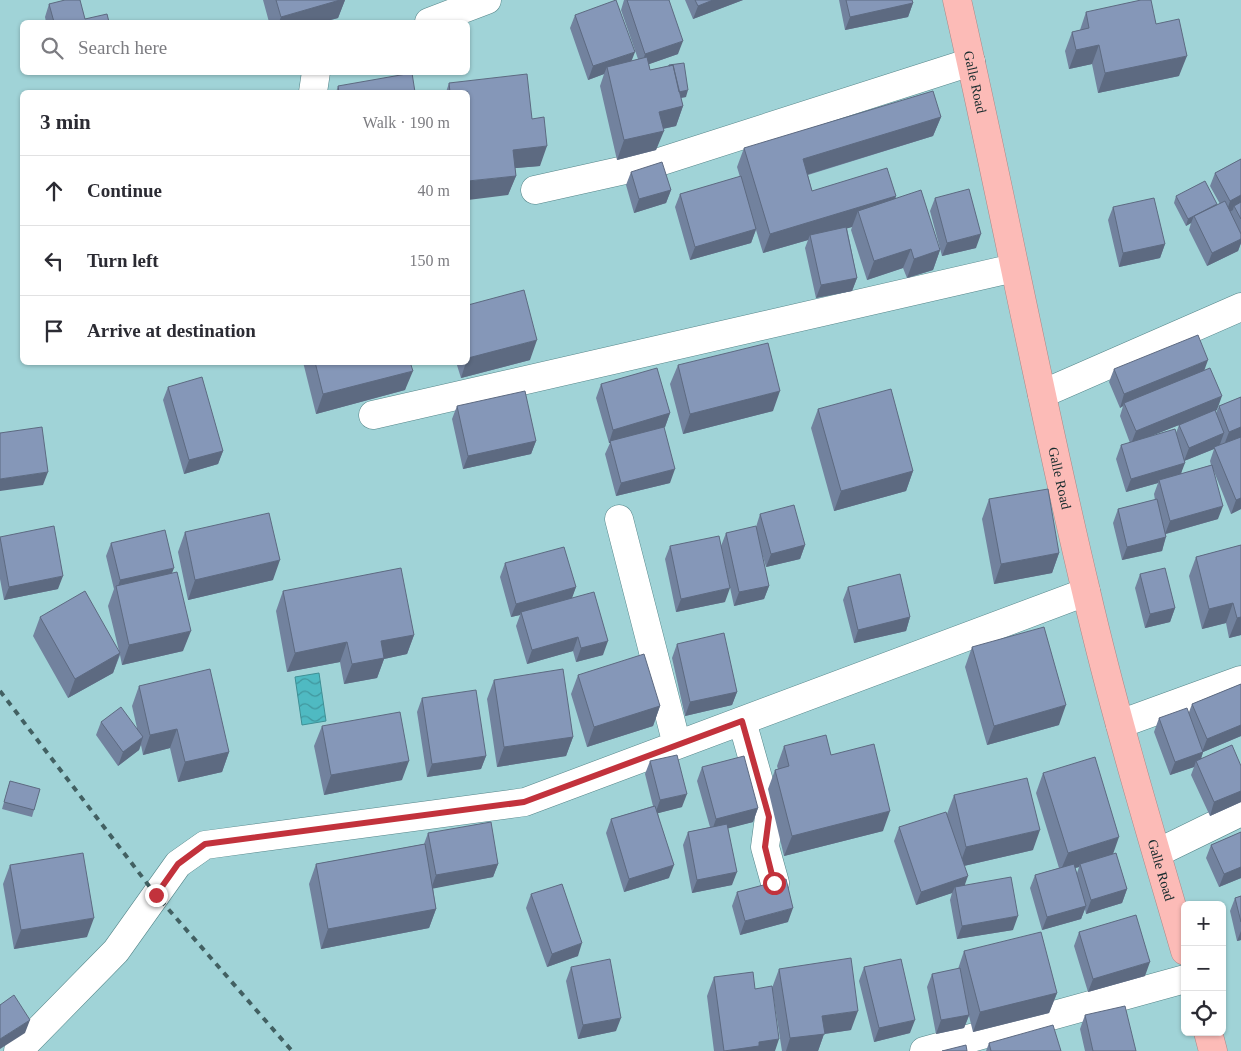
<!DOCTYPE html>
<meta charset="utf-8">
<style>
body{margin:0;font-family:Georgia,serif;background:#f7f7f7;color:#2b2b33}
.controls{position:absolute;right:15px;bottom:15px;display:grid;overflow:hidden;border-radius:8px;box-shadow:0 1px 4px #0004}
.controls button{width:45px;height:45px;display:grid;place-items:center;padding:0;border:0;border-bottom:1px solid #e1e1e2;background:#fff;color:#2b2b33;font:25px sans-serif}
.stop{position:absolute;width:15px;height:15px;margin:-11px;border:4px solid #c2323c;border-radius:50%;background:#fff}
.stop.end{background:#c2323c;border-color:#fff;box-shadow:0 1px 5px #0008}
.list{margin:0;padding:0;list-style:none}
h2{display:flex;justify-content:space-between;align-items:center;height:65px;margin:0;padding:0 20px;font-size:21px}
h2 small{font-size:16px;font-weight:400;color:#7c7c81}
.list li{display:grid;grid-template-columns:32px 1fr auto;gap:15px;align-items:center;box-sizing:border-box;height:70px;padding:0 20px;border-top:1px solid #e1e1e2}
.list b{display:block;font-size:19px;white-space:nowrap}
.list em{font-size:16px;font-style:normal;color:#7c7c81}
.icon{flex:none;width:28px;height:28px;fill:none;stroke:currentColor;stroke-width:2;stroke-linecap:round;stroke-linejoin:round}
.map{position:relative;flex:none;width:1241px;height:1051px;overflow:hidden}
.search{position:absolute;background:#fff;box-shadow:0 1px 4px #0004;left:20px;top:20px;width:450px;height:55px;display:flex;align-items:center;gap:12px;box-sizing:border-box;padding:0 18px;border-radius:8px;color:#7c7c81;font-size:19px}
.panel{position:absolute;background:#fff;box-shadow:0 1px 4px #0004;left:20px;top:90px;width:450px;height:275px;border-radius:8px}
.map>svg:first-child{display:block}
</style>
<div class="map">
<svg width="1241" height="1051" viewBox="0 0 1241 1051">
<defs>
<pattern id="water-waves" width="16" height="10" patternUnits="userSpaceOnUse" patternTransform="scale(1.25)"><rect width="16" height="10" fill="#4fbac2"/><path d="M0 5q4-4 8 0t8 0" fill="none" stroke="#41979e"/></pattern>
</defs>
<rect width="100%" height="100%" fill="#a0d3d7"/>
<!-- water -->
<path fill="url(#water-waves)" stroke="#3e8f95" d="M319,673L326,721L302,725L295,677Z"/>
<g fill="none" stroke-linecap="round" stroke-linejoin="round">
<!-- minor casing -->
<g stroke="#548589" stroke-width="29">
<path id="minor" d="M429,22L487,0
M313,92L316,72
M535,190L656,163L971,62
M1042,394L1241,307
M373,415L1014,268
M619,519L677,745
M742,721L769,817L765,847L775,883
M1120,724L1241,680
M1157,853L1241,812
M18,1051L116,951L178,864L205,845L525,802L1086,592
M924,1051L1185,979"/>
</g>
<!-- highway casing -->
<g stroke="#ac8987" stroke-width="29">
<g id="highway">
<path id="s1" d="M957,0C1002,197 1039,395 1086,591C1114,712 1150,831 1185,951"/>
<path d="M1208,1032L1213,1051"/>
</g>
</g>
<!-- minor -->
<use href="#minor" stroke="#fff" stroke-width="28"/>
<!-- highway -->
<use href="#highway" stroke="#fcbbb7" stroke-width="28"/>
<!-- rail -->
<path stroke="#426062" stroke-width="4" stroke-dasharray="6 6" stroke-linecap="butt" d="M0,691L156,895L292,1051"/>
</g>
<!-- wall -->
<path fill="#72829e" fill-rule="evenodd" d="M263,0H345L338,18L323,22H269Z
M624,0H669L678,54L649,64L650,70L668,66L669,65L686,97L681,98L683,106L676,126L663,129L656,150L617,160L600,86L604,74L588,80L570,28L575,15L631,61L638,59L621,10Z
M685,0H743L693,19Z
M839,0H912L913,3L908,17L845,30Z
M49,4L85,19L109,22H46L45,17Z
M1086,12L1156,24L1179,76L1098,93L1092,64L1069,69L1065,51L1072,32L1080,30Z
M449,83L532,119L540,166L515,168L516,176L508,195L468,92H446Z
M338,86L415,92H336Z
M941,117L933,136L808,175L812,191L896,196L895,199L940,250L933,270L907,278L903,268L867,280L851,230L852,227L847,228L857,278L852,291L816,298L805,248L808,240L763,253L756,230L751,243L690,260L675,207L680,194L740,177L737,167L744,148Z
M1241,159V243L1238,251L1207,266L1189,230L1191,223L1186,226L1174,203L1176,196L1217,205L1220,204L1210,186L1215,173Z
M631,172L671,190L666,203L634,213L626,185Z
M935,198L976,248L942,256L930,211Z
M1113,207L1165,244L1160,258L1119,267L1108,220Z
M468,305L530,360L461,378L456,362H468Z
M303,362H410L405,390L316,414Z
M678,365L773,411L683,434L670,384Z
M1114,369L1205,370L1217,410L1200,416L1216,413L1219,406L1241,397V509L1231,514L1213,469L1218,519L1166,534L1162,551L1122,560L1113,523L1118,509L1155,500L1154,494L1158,483L1126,492L1116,459L1121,445L1130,443L1120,416L1123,406L1120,408L1109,382ZM1179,425L1176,433L1148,437ZM1214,449L1210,461L1211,465L1181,474L1184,461Z
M601,384L670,413L665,427L658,429L670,483L616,496L605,454L610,443H609L596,398Z
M168,387L223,451L218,464L184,474L163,400Z
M457,406L536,441L531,454L463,469L452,419Z
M818,409L913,471L906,491L834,511L811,428Z
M989,499L1059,553L1052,573L994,584L982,519Z
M760,514L805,545L800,559L766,567L759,543L769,586L764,599L734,606L721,546L726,533L756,527Z
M185,532L273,580L188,600L178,552Z
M0,537L58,589L4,600L0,579Z
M111,543L172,573L183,651L122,665L120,655L113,673L68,698L33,636L40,617L119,651L108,606L114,589L106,556Z
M1241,545V635L1229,638L1226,623L1202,629L1189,576L1196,557Z
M670,546L725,602L676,612L665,559Z
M505,563L576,587L571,599L603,655L576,662L573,651L527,664L516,626L520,615L511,617L500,577Z
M1140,574L1175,608L1170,622L1145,628L1135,588Z
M848,587L910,617L906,631L854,643L843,600Z
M283,591L414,635L407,654L384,659L377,678L344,684L340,662L287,672L276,611Z
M677,644L737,692L732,705L685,716L672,658Z
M972,647L1059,725L987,745L965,667Z
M578,675L660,706L653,726L587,747L571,694Z
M494,680L573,737L566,756L497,767L487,699Z
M1241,684V736L1203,752L1201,759L1241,766V802L1210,816L1191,775L1194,767L1170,775L1154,732L1159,718L1189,712L1192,704Z
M139,686L229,752L222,772L178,782L170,748L143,755L141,745L139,750L118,766L96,735L101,722L137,728L132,706Z
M422,698L486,756L481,769L427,777L417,712Z
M322,726L402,780L324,795L314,746Z
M784,746L831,755L883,831L784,856L768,789L775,770L778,769L777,766Z
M650,761L682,807L658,813L669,878L624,892L606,833L611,819L653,806L645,774Z
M702,767L758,808L753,822L728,828L732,885L692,893L683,845L688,832L710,827L697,781Z
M1043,773L1113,854L1127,889L1122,903L1086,914L1085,909L1081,919L1042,930L1030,888L1035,875L1059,868L1036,793ZM1079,867L1077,873L1075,868Z
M10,781L34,810L32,817L2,809Z
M954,795L1033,850L964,866L965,885L1013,930L957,939L950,900L952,893L916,905L894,841L899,827L947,814Z
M1241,832V878L1219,887L1206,858L1211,845Z
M428,833L498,864L493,877L433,888L436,909L429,928L321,949L309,884L316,864L424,844Z
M10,865L87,937L14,949L3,884Z
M737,892L788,922L740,935L732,906Z
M531,894L578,956L547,967L526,908Z
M1241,896V940L1237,941L1230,911L1235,898Z
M1079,932L1145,976L1088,992L1074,946Z
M964,951L1057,993L1049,1013L973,1032L969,1016L964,1028L936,1034L927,987L932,974L958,969Z
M571,967L616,1031L578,1039L566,981Z
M864,967L910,1033L874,1042L859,981Z
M779,969L851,1030L824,1034L818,1051H782L773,994L775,1051H714L707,996L714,977L755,989L772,988Z
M1085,1015L1136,1051H1085L1080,1029Z
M989,1043L1061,1051H986Z"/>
<!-- shaded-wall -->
<path fill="#5d6a81" d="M340,0H345L338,18L323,22H279L281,17Z
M713,0H743L693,19L698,6Z
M913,3L908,17L845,30L850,17Z
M683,41L678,54L641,67L645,54Z
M1099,45L1092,64L1069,69L1076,50Z
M635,52L630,65L607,67L604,74L588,80L593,66Z
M1187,56L1179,76L1098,93L1105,73Z
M688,90L686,97L671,99L673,93Z
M683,106L676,126L652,131L659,112Z
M941,117L933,136L796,178L803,159Z
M664,131L656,150L617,160L624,140Z
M547,146L540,166L505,169L513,150Z
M516,176L508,195L468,200V181Z
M671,190L666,203L634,213L639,199Z
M1241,195V206H1234L1233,210L1226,214L1230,201Z
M896,196L889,216L858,211L852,227L811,239L810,235L808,240L763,253L770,234Z
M1194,216L1191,223L1186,226L1188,219Z
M756,229L751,243L690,260L695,247Z
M981,234L976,248L942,256L947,243Z
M1241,239V243L1238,251L1207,266L1212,253Z
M1165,244L1160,258L1119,267L1123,253Z
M911,249L903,268L867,280L874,261Z
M940,250L933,270L907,278L914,259Z
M857,278L852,291L816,298L821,285Z
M537,340L530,360L461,378L466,362H468V358Z
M1208,360L1203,374L1124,403L1123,406L1120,408L1124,394Z
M413,371L405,390L316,414L323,394Z
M780,391L773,411L683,434L690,414Z
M1222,396L1217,410L1131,444L1136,431Z
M670,413L665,427L611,442L610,441V443H609L613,430Z
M1241,427V439L1224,445L1229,432Z
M1224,433L1219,447H1214V449L1184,461L1189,448Z
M536,441L531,454L463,469L468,456Z
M223,451L218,464L184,474L189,460Z
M1185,463L1180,476L1159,480L1158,483L1126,492L1131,479Z
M675,469L670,483L616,496L621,483Z
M913,471L906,491L834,511L841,491Z
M48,472L43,485L0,491V479Z
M1241,498V509L1231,514L1236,500Z
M1223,506L1218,519L1165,534L1170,521Z
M1166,537L1162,551L1122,560L1127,547Z
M805,545L800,559L766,567L771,554Z
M1059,553L1052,573L994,584L1001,564Z
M280,560L273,580L188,600L195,580Z
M174,568L169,581L117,590L120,580Z
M63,576L58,589L4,600L9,587Z
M769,586L764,599L734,606L739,592Z
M576,587L571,601L521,612L520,615L511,617L516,604Z
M730,588L725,602L676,612L681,599Z
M1233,603L1226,623L1202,629L1209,609Z
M1175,608L1170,622L1145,628L1150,614Z
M910,617L906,631L854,643L858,630Z
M1241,617V635L1229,638L1237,618Z
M191,631L183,651L122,665L129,645Z
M414,635L407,654L384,659L377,678L344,684L352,664L381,641Z
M578,637L573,651L527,664L532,650Z
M608,641L603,655L576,662L581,648Z
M347,642L340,662L287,672L295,653Z
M120,653L113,673L68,698L75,679Z
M737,692L732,705L685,716L690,702Z
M1066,705L1059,725L987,745L994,726Z
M660,706L653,726L587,747L594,727Z
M1241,725V736L1203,752L1199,765L1196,761L1194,767L1170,775L1175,762L1202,752L1207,739Z
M177,729L170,748L143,755L150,735Z
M143,737L139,750L118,766L123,752Z
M573,737L566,756L497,767L504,747Z
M229,752L222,772L178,782L185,762Z
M486,756L481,769L427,777L432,764Z
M409,761L402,780L324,795L331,775Z
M1241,791V802L1210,816L1214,802Z
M687,794L682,807L655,814L660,800Z
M758,808L753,822L711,833L716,819Z
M890,811L883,831L784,856L792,836Z
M1040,830L1033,850L959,867L966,847Z
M1119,837L1112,857L1080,864L1079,867L1060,872L1068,853Z
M498,864L493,877L431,889L436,875Z
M674,865L669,878L624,892L629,879Z
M1241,867V878L1219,887L1224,874Z
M737,872L732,885L692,893L697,880Z
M968,876L963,890L955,887L952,893L916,905L921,892Z
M1127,889L1122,903L1086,914L1091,900Z
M1086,906L1081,919L1042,930L1047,917Z
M793,908L788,922L740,935L745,921Z
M436,909L429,928L321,949L328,929Z
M1018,916L1013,930L957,939L962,926Z
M94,918L87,937L14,949L21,930Z
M1241,931V940L1237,941Z
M582,943L578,956L547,967L552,954Z
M1150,962L1145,976L1088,992L1093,979Z
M1057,993L1049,1013L973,1032L980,1012Z
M858,1011L851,1030L824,1034L818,1051H786L790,1038L822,1016Z
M969,1015L964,1028L936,1034L941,1020Z
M621,1018L616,1031L578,1039L583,1025Z
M30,1020L25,1033L0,1049V1039Z
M915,1020L910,1033L874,1042L879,1028Z
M779,1039L775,1051H725L759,1042Z"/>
<!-- building -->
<path fill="#8597b8" stroke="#5d6a81" d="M65,0H80L85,19L107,14L109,22H54L49,4Z
M276,0H340L281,17Z
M616,0L635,52L593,66L575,15Z
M627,0H669L683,41L645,54Z
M695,0H713L698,6Z
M846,0H912L913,3L850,17Z
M1141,0H1151L1156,24L1179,19L1187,56L1105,73L1099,45L1076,50L1072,32L1089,28L1086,12Z
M647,57L650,70L673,65L683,106L659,112L664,131L624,140L607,67Z
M684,63L688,90L679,92L673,65L669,66V65Z
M412,73L415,92H339L338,86Z
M527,74L532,119L544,117L547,146L513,150L516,176L468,181V92H450L449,83Z
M933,91L941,117L803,159L812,191L887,168L896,196L770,234L744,148Z
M1241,159V195L1230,201L1215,173Z
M662,162L671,190L639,199L631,172Z
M741,176L756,229L695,247L680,194Z
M1205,181L1217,204L1188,219L1176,196Z
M969,189L981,234L947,243L935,198Z
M921,190L940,250L914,259L911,249L874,261L858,211Z
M1154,198L1165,244L1123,253L1113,207Z
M1225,201L1241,234V239L1212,253L1194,216Z
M1241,202V219L1234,206Z
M846,227L857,278L821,285L810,235Z
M524,290L537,340L468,358V305Z
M1198,335L1208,360L1124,394L1114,369Z
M768,343L780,391L690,414L678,365Z
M315,362H410L413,371L323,394Z
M657,368L670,413L613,430L601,384Z
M1210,368L1222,396L1136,431L1124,403Z
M202,377L223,451L189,460L168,387Z
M891,389L913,471L841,491L818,409Z
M525,391L536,441L468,456L457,406Z
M1241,397V427L1229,432L1219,406Z
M1215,410L1224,433L1189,448L1179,425Z
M42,427L48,472L0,479V433Z
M664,427L675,469L621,483L610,441Z
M1175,429L1185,463L1131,479L1121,445Z
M1241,437V498L1236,500L1214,447Z
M1212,465L1223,506L1170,521L1159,480Z
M1048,489L1059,553L1001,564L989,499Z
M1157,499L1166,537L1127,547L1118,509Z
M794,505L805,545L771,554L760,514Z
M269,513L280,560L195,580L185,532Z
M54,526L63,576L9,587L0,537Z
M756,526L769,586L739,592L726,533Z
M165,530L174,568L120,580L111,543Z
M719,536L730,588L681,599L670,546Z
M1241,545V617L1237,618L1233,603L1209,609L1196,557Z
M564,547L576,587L516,604L505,563Z
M401,568L414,635L381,641L384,658L352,664L347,642L295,653L283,591Z
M1165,568L1175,608L1150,614L1140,574Z
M177,572L191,631L129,645L116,586Z
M900,574L910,617L858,630L848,587Z
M85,591L120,653L75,679L40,617Z
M594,592L608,641L581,648L578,637L532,650L521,612Z
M1044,627L1066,705L994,726L972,647Z
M724,633L737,692L690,702L677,644Z
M644,654L660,706L594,727L578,675Z
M210,669L229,752L185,762L177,729L150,735L139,686Z
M563,669L573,737L504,747L494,680Z
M1241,684V725L1207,739L1192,704Z
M476,690L486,756L432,764L422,698Z
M121,707L143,737L123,752L101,722Z
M1187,708L1203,752L1175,762L1159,718Z
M400,712L409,761L331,775L322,726Z
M826,735L831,755L874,744L890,811L792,836L775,770L789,766L784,746Z
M1232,745L1241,766V791L1214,802L1196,761Z
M677,755L687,794L660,800L650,761Z
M744,756L758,808L716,819L702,767Z
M1095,757L1119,837L1068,853L1043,773Z
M1027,778L1040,830L966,847L954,795Z
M10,781L40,789L34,810L4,802Z
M655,806L674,865L629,879L611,819Z
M946,812L968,876L921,892L899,827Z
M491,822L498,864L436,875L428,833Z
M727,824L737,872L697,880L688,832Z
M1241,832V867L1224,874L1211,845Z
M425,844L436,909L328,929L316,864Z
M83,853L94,918L21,930L10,865Z
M1116,853L1127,889L1091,900L1080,864Z
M1074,864L1086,906L1047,917L1035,875Z
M1011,877L1018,916L962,926L955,887Z
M786,879L793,908L745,921L737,892Z
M562,884L582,943L552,954L531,894Z
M1241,896V922L1235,898Z
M1136,915L1150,962L1093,979L1079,932Z
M1041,932L1057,993L980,1012L964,951Z
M851,958L858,1011L822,1016L825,1034L790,1038L779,969Z
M610,959L621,1018L583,1025L571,967Z
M901,959L915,1020L879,1028L864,967Z
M960,968L969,1015L941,1020L932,974Z
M753,972L755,989L772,986L779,1039L759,1042V1046L724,1051L714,977Z
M14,995L30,1020L0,1039V1005Z
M1125,1006L1136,1051H1093L1085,1015Z
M1053,1025L1061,1051H991L989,1043Z
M966,1045L967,1051H942Z"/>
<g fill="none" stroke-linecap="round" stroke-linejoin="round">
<!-- route -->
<path stroke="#c2323c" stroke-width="6" d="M156,895L178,864L205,844L524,802L742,721L769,817L765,847L774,883"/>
</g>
<g text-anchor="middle" stroke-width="4" stroke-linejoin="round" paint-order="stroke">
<!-- street labels -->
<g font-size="14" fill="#172b2d" stroke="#a0d3d7">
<text dy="5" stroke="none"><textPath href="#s1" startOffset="84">Galle Road</textPath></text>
<text dy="5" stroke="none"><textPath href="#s1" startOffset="489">Galle Road</textPath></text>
<text dy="5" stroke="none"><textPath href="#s1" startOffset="894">Galle Road</textPath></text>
</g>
</g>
</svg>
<div class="controls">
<button>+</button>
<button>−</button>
<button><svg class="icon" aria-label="locate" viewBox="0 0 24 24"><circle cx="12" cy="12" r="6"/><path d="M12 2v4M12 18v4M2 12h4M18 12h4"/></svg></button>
</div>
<div class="stop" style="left:774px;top:883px"></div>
<div class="stop end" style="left:156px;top:895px"></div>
<div class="search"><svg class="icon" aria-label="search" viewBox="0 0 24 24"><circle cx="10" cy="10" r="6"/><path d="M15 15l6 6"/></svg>Search here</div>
<section class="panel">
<h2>3 min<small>Walk · 190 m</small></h2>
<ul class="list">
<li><svg class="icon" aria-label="ahead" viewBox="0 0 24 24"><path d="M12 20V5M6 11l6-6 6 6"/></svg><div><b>Continue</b></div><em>40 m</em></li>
<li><svg class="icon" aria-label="left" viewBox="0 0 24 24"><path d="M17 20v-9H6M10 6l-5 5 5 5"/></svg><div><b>Turn left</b></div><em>150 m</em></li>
<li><svg class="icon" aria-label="arrive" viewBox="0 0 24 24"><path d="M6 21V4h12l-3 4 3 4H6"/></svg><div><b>Arrive at destination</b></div></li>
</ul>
</section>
</div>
